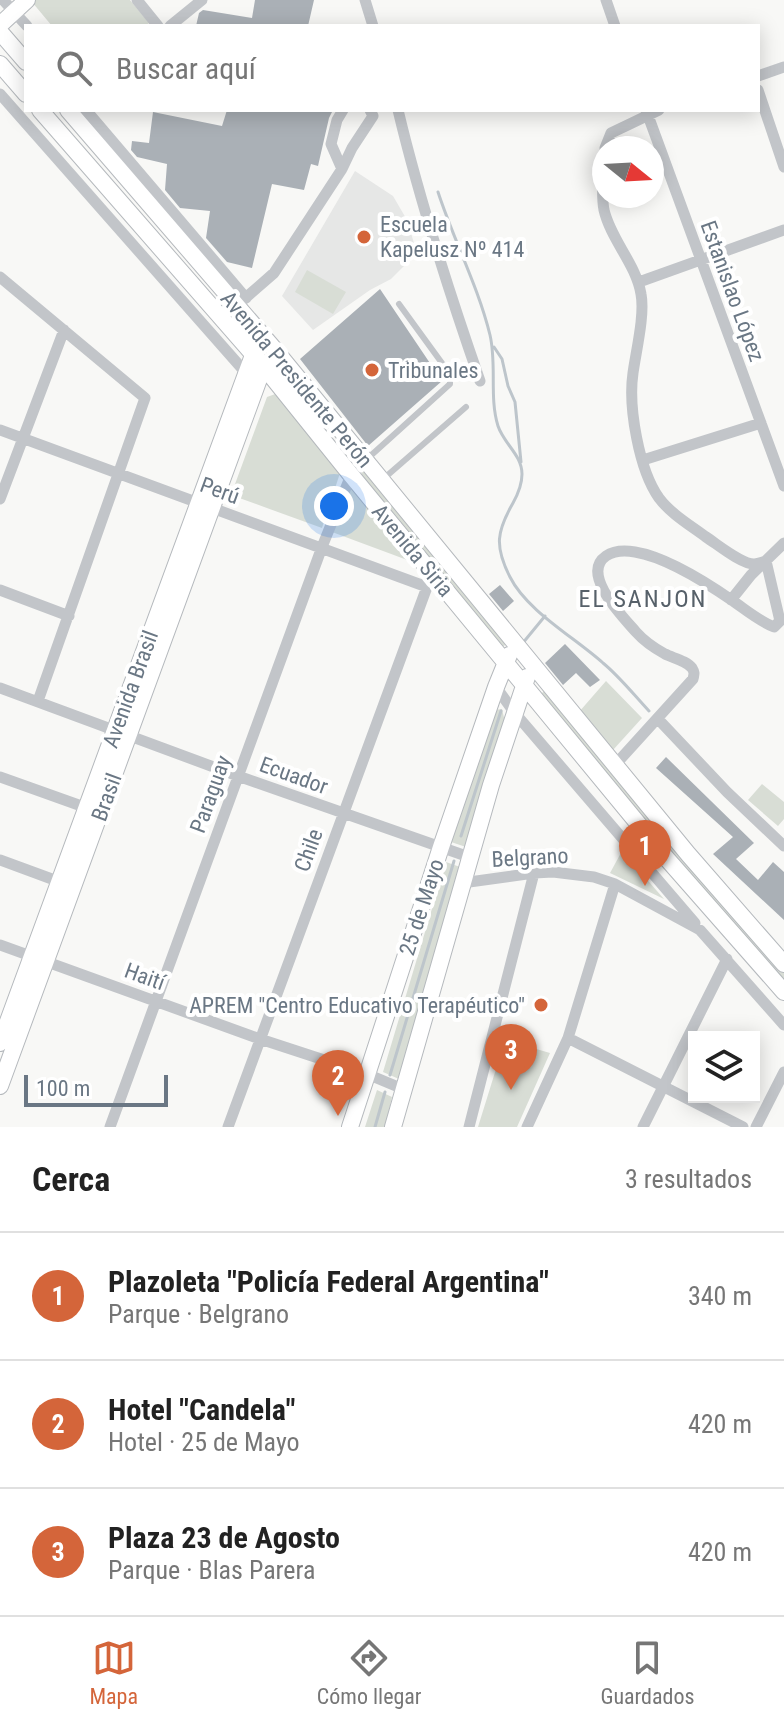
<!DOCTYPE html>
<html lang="es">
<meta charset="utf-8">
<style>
body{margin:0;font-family:"Roboto Condensed",sans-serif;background:#f2f2f2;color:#222}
.controls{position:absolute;right:24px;bottom:24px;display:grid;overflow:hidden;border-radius:0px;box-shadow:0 4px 20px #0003}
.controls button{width:72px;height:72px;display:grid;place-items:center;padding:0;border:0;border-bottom:2px solid #e0e0e0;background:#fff;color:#222;font:40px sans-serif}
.compass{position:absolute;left:592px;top:136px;width:72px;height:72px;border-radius:50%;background:#fff;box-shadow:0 4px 20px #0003;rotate:108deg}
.scale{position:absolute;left:24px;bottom:20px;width:144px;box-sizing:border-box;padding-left:8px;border:4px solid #6a7784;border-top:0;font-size:22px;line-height:28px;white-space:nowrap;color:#6a7784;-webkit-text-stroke:6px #fff;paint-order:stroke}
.you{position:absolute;left:334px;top:506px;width:28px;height:28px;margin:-20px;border:6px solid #fff;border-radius:50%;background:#1a73e8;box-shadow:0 0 0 12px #1a73e833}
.badge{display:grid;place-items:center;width:52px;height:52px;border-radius:50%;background:#d4653a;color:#fff;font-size:26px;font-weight:700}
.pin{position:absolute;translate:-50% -66px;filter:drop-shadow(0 2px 4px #0008)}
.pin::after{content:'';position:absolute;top:42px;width:28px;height:24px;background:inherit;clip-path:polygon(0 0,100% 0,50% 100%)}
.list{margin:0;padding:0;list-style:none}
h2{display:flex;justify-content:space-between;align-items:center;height:104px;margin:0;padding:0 32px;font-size:34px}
h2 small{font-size:26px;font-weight:400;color:#767676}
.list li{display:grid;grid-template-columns:52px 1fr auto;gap:24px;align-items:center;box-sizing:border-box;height:128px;padding:0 32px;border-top:2px solid #e0e0e0}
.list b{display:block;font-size:30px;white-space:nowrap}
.list p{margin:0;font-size:26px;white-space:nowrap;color:#767676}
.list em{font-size:26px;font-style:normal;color:#767676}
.icon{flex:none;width:44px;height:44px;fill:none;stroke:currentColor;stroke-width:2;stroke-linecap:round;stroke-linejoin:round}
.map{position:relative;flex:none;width:784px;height:1127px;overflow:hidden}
.search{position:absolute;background:#fff;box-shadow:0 4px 20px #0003;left:24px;right:24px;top:24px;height:88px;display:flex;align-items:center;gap:20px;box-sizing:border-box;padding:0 28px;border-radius:0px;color:#767676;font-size:30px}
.sheet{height:488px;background:#fff}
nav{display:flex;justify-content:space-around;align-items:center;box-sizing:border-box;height:112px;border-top:2px solid #e0e0e0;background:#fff;font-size:22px;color:#767676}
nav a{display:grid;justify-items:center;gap:4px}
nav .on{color:#d4653a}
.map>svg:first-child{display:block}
</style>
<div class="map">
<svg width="784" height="1127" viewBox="0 0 784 1127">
<rect width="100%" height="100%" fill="#f8f8f6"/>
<!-- built -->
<path fill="#e6e7e6" d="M355,171L393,196L407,220L417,253L391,279L370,290L313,330L282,296Z"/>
<!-- green -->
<path fill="#d8ddd5" d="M34,0H130L149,23L145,26H52L32,2Z
M307,270L346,292L333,314L295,292Z
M278,393L341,470L322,528L231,495L267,397Z
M365,470L507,644L502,647L361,477L362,472Z
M351,483L418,564L332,532Z
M606,681L642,718L613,750L579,712Z
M544,691H546L784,971V986L671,857L541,694Z
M502,709L505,722L466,847L451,842L494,710Z
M762,784L784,802V819L778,826L748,800Z
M622,851L664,899L610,873Z
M446,862L460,867L399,1079L383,1072Z
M505,1040L550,1053L517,1127H478Z
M377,1090L392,1097L385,1127H365Z"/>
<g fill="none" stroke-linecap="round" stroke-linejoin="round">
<!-- stream -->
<path stroke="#bdc5cb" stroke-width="3" d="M438,192C454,241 478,286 490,335C497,365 489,397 498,426C504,444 522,455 522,474C522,484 518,494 513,503C497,531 494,546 510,577C527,611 574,637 603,663C620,677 634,695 649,711
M494,347L502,359L508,386L515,402L521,462
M522,644L545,616
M461,836L501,711
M390,1075L454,861
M375,1127L385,1092"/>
</g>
<!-- building -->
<path fill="#aab0b6" d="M255,0H314L308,26H196L199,13L203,10L252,18Z
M227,110H333L329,118L318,166L311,164L304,190L272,184L252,268L227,262L206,238L210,211L180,208L165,190L167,164L137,157L131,150L132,141L149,143L153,112L222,126Z
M380,289L442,381L368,446L300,359Z
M500,585L514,601L503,611L489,594Z
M565,644L600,680L590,687L576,673L563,685L545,663Z
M666,757L754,843L736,859L758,880L773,862L784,872V920L713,854L733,837L656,768Z"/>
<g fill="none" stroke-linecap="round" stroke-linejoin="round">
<!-- secondary casing -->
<g stroke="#b5b9bd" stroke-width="18">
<path id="secondary" d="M0,25L27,0
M0,32L26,62
M0,64L26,94
M40,110L265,368L351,475L668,860L784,992
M68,110L275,350L688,854L784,964
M0,1043L256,347
M0,1086L259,379L269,362
M350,1127L441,847L496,687L509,655
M393,1127L491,785L527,677"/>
</g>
<!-- lane -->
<path stroke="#c2c5c9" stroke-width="6" d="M367,459L450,384V376L447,370L399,304
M382,480L466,407"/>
<!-- street -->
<path stroke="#c2c5c9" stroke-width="11" d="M3,0L27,26
M137,0L158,26
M365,0L373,26
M606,0L615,26
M170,26L202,0
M758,76L784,67
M758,90L784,167
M0,94L246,373
M86,110L246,298
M398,110C420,202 449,292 480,381
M646,110L784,486
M605,148L611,133L659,110
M604,161C603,177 601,194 604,210C611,240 636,264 641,294C645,315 636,351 633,373C628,407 639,470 659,498C671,514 690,525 706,537C717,544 741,564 754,564C756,564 763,562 766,561L780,621L774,627C759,621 746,610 733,601C707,583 666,557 635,552C624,550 615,550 606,556C580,574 623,617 636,632C644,641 654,648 665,654C673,658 687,661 692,668C695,673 694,674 693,679L615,765
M342,169L331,144L337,120L343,110
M0,277L145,398L38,701
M639,282L784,230
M242,301L274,273L342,169L352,148L373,116L370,110
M0,430L427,587L228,1127
M643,460L761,423
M0,499L64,330
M0,590L69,616
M731,600L751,575L784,543
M496,687L514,712L695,923
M0,688L238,776L469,857
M658,719L727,792L784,846
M0,777L87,808
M0,860L60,882
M462,883L534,873L553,872L594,877L615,884L700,930L784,1025
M0,945L260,1039L367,1074L403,1089
M568,1038L743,1127
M110,1127L322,547L351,475L366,461
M469,1127L534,873
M527,1127L568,1038L615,884
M643,1127L727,959
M756,1127L784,1072"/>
<!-- secondary -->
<use href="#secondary" stroke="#fff" stroke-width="16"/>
</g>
<!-- markers -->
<g fill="#d4653a" stroke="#fff" stroke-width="3">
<circle cx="364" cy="237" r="8"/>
<circle cx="372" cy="370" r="8"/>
<circle cx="541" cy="1005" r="8"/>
</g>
<g text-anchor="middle" stroke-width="8" stroke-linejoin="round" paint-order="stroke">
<!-- poi labels -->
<g font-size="22" fill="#6a7784" stroke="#fff" text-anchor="start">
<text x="380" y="232">Escuela<tspan x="380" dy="25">Kapelusz Nº 414</tspan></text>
<text x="388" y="378">Tribunales</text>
<text x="525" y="1013" text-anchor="end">APREM "Centro Educativo Terapéutico"</text>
</g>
<!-- street labels -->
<g font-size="22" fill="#6a7784" stroke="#fff">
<text transform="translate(733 291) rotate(70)" y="8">Estanislao López</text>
<text transform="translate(297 379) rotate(50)" y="8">Avenida Presidente Perón</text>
<text transform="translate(220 490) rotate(20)" y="8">Perú</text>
<text transform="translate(413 550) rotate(50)" y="8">Avenida Siria</text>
<text transform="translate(130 689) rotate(-70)" y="8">Avenida Brasil</text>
<text transform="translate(294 775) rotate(20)" y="8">Ecuador</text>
<text transform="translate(210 794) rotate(-70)" y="8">Paraguay</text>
<text transform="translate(106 797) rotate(-70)" y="8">Brasil</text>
<text transform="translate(308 850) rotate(-70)" y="8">Chile</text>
<text transform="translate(530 857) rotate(-3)" y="8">Belgrano</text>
<text transform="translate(421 907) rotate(-72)" y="8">25 de Mayo</text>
<text transform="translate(145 976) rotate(20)" y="8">Haití</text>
</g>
<!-- neighbourhood labels -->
<g font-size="24" letter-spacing="2" fill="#57616a" stroke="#fff">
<text x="643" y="607">EL SANJON</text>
</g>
</g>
</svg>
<div class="controls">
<button><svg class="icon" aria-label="layers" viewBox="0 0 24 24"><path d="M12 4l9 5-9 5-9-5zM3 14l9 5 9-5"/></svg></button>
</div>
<svg class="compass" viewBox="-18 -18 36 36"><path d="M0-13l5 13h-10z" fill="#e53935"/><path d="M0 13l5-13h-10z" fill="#767676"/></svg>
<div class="scale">100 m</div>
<div class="you"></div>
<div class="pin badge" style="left:645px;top:886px">1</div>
<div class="pin badge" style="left:338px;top:1116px">2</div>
<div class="pin badge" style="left:511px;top:1090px">3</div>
<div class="search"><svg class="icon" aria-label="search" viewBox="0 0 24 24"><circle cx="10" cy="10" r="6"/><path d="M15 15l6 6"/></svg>Buscar aquí</div>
</div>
<section class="sheet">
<h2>Cerca<small>3 resultados</small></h2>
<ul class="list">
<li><span class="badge">1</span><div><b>Plazoleta &quot;Policía Federal Argentina&quot;</b><p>Parque · Belgrano</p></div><em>340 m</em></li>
<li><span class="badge">2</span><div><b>Hotel &quot;Candela&quot;</b><p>Hotel · 25 de Mayo</p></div><em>420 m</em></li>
<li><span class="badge">3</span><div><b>Plaza 23 de Agosto</b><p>Parque · Blas Parera</p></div><em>420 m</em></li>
</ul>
</section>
<nav>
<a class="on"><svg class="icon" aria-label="map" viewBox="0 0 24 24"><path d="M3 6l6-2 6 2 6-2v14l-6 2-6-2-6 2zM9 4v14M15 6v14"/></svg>Mapa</a>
<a><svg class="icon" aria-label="directions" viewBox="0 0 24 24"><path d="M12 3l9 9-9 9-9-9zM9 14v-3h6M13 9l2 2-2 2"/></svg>Cómo llegar</a>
<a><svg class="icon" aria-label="saved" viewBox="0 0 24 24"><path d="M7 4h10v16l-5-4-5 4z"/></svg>Guardados</a>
</nav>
